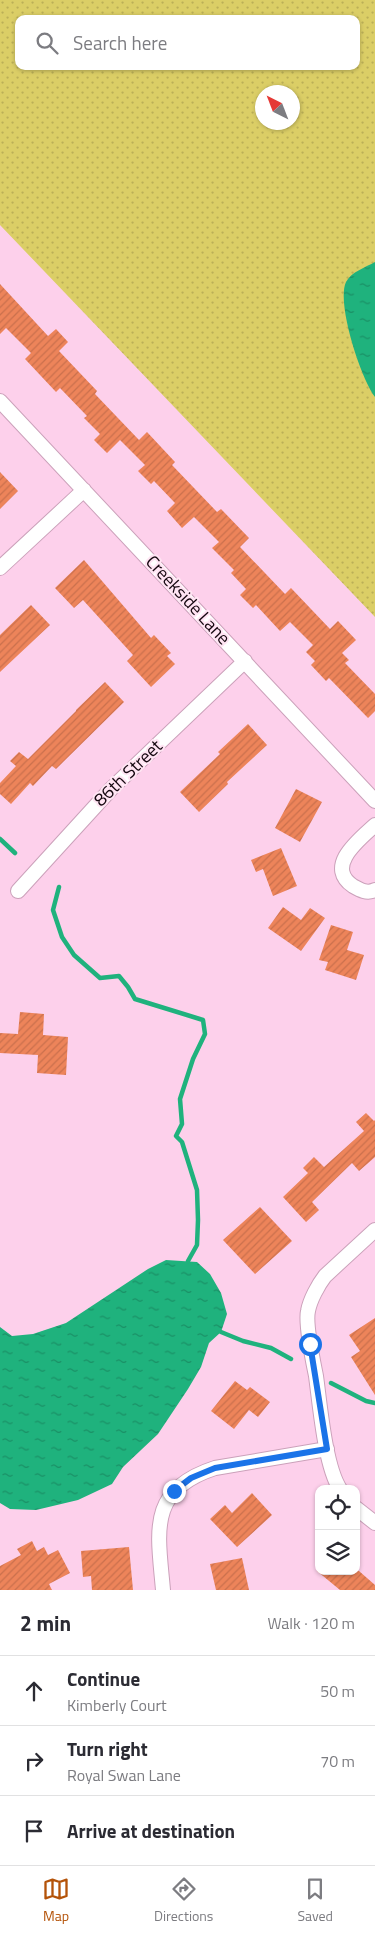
<!DOCTYPE html>
<meta charset="utf-8">
<style>
body{margin:0;font-family:"Titillium Web",sans-serif;background:#f7f7f7;color:#2b2b33}
.controls{position:absolute;right:15px;bottom:15px;display:grid;overflow:hidden;border-radius:10px;box-shadow:0 1px 4px #0004}
.controls button{width:45px;height:45px;display:grid;place-items:center;padding:0;border:0;border-bottom:1px solid #e1e1e2;background:#fff;color:#2b2b33;font:25px sans-serif}
.compass{position:absolute;left:255px;top:85px;width:45px;height:45px;border-radius:50%;background:#fff;box-shadow:0 1px 4px #0004;rotate:318deg}
.stop{position:absolute;width:15px;height:15px;margin:-11px;border:4px solid #1a73e8;border-radius:50%;background:#fff}
.stop.end{background:#1a73e8;border-color:#fff;box-shadow:0 1px 5px #0008}
.list{margin:0;padding:0;list-style:none}
h2{display:flex;justify-content:space-between;align-items:center;height:65px;margin:0;padding:0 20px;font-size:21px}
h2 small{font-size:16px;font-weight:400;color:#7c7c81}
.list li{display:grid;grid-template-columns:32px 1fr auto;gap:15px;align-items:center;box-sizing:border-box;height:70px;padding:0 20px;border-top:1px solid #e1e1e2}
.list b{display:block;font-size:19px;white-space:nowrap}
.list p{margin:0;font-size:16px;white-space:nowrap;color:#7c7c81}
.list em{font-size:16px;font-style:normal;color:#7c7c81}
.icon{flex:none;width:28px;height:28px;fill:none;stroke:currentColor;stroke-width:2;stroke-linecap:round;stroke-linejoin:round}
.map{position:relative;flex:none;width:375px;height:1590px;overflow:hidden}
.search{position:absolute;background:#fff;box-shadow:0 1px 4px #0004;left:15px;right:15px;top:15px;height:55px;display:flex;align-items:center;gap:12px;box-sizing:border-box;padding:0 18px;border-radius:10px;color:#7c7c81;font-size:19px}
.sheet{height:275px;background:#fff}
nav{display:flex;justify-content:space-around;align-items:center;box-sizing:border-box;height:70px;border-top:1px solid #e1e1e2;background:#fff;font-size:14px;color:#7c7c81}
nav a{display:grid;justify-items:center;gap:2px}
nav .on{color:#b45309}
.map>svg:first-child{display:block}
</style>
<div class="map">
<svg width="375" height="1590" viewBox="0 0 375 1590">
<defs>
<pattern id="grass-dots" width="8" height="8" patternUnits="userSpaceOnUse" patternTransform="scale(1.25)"><rect width="8" height="8" fill="#dbce66"/><path d="M2 2h.1M6 6h.1" fill="none" stroke="#bbaf57" stroke-width="1.8" stroke-linecap="round"/></pattern>
<pattern id="water-ripples" width="26" height="14" patternUnits="userSpaceOnUse" patternTransform="scale(1.25)"><rect width="26" height="14" fill="#1fb27d"/><path d="M2 4q2-2 4 0t4 0M15 11q2-2 4 0t4 0" fill="none" stroke="#1a8f65"/></pattern>
<pattern id="building-hatch" width="6" height="6" patternUnits="userSpaceOnUse" patternTransform="scale(1.25)"><rect width="6" height="6" fill="#ed845a"/><path d="M-1 1l2-2M0 6l6-6M5 7l2-2" fill="none" stroke="#ca704d"/></pattern>
</defs>
<rect width="100%" height="100%" fill="#fdd0eb"/>
<!-- grass -->
<path fill="url(#grass-dots)" fill-rule="evenodd" d="M0,0H375V617L0,225ZM19,19H356V66H19ZM262,92H292V122H262Z"/>
<!-- water -->
<path fill="url(#water-ripples)" d="M375,262V397C361,379 336,303 346,282C351,272 366,267 375,262Z
M166,1260L197,1262L210,1274L221,1293L227,1314L221,1332L209,1343L201,1367L188,1389L158,1434L123,1467L112,1484L78,1500L36,1510L10,1509L0,1503V1327L12,1336L33,1334L66,1323L148,1269Z"/>
<g fill="none" stroke-linecap="round" stroke-linejoin="round">
<!-- stream -->
<path stroke="#1fb27d" stroke-width="4.5" d="M0,839L15,853
M59,887L53,910L62,937L74,955L100,978L119,976L128,987L135,999L203,1020L205,1034L193,1059L180,1099L182,1124L176,1136L182,1142L197,1190L198,1220L197,1245L188,1261
M221,1332L243,1341L271,1348L291,1359
M331,1383L366,1401L375,1403"/>
</g>
<!-- building -->
<path fill="url(#building-hatch)" d="M0,284L48,336L56,329L68,342L59,351L97,391L95,394L139,440L147,432L175,462L172,465L217,512L221,509L249,538L240,547L285,594L291,588L330,629L338,621L356,640L342,653L349,660L345,663L375,694V711L368,718L329,678L326,681L311,665L315,661L306,652L313,645L290,622L280,631L256,605L253,608L240,595L246,589L231,573L234,570L212,548L219,542L194,517L182,528L167,511L175,503L154,481L151,484L138,471L145,465L120,440L107,453L94,440L100,434L84,418L87,416L60,388L56,392L25,359L31,353L6,328L0,334Z
M0,472L18,491L0,509Z
M84,560L151,638L154,635L171,653L167,656L175,664L151,687L127,661L133,655L83,600L74,608L55,588Z
M31,605L50,625L0,672V635Z
M105,682L124,702L56,769L52,766L33,786L30,783L11,804L0,794V783L16,766L10,761L19,752L28,759L76,711V710Z
M248,724L267,745L227,782L228,784L199,812L180,792L220,754L218,752Z
M296,789L322,802L300,842L275,828Z
M281,848L297,886L273,896L263,869L256,872L251,860Z
M283,907L301,920L310,908L325,918L301,951L268,928Z
M331,925L353,932L347,950L364,955L356,980L325,970L328,962L319,960Z
M20,1012L44,1014L43,1035L68,1037L66,1075L37,1073L38,1055L0,1053V1033L18,1034Z
M366,1113L374,1121L375,1120V1157L359,1171L352,1163L312,1202L319,1210L306,1222L283,1197L308,1173L303,1168L314,1157L324,1167L364,1131L356,1122Z
M260,1207L292,1241L255,1274L223,1240Z
M375,1318V1395L351,1357L360,1351L349,1335Z
M235,1381L247,1390L250,1387L270,1402L258,1417L249,1410L234,1429L211,1411Z
M252,1493L272,1515L237,1547L210,1519L225,1505L232,1513Z
M32,1541L37,1551L44,1547L48,1555L58,1550L70,1573L49,1584L52,1590H0V1566L21,1555L17,1549Z
M129,1547L133,1590H92L91,1576L83,1577L81,1551Z
M242,1558L249,1590H216L210,1564Z
M317,1571H359L375,1585V1590H340Z"/>
<g fill="none" stroke-linecap="round" stroke-linejoin="round">
<!-- street casing -->
<g stroke="#cba1ba" stroke-width="16">
<path id="street" d="M0,401L375,801
M0,568L84,490
M375,825C360,839 324,866 353,886C360,890 367,894 375,890
M18,891L111,789L245,661
M340,1489C325,1466 320,1405 316,1376C313,1361 305,1324 308,1311C310,1300 318,1285 325,1276L375,1230
M356,1508L375,1523
M163,1590C158,1532 147,1490 215,1468L327,1449"/>
</g>
<!-- street -->
<use href="#street" stroke="#fff" stroke-width="14"/>
</g>
<g fill="none" stroke-linecap="round" stroke-linejoin="round">
<!-- route -->
<path stroke="#1a73e8" stroke-width="6" d="M174,1491L191,1478L215,1468L327,1449L310,1344"/>
</g>
<g text-anchor="middle" stroke-width="4" stroke-linejoin="round" paint-order="stroke">
<!-- street labels -->
<g font-size="18" fill="#14070f" stroke="#ffe4f3">
<text transform="translate(188 600) rotate(47)" y="6">Creekside Lane</text>
<text transform="translate(128 773) rotate(-44)" y="6">86th Street</text>
</g>
</g>
</svg>
<div class="controls">
<button><svg class="icon" aria-label="locate" viewBox="0 0 24 24"><circle cx="12" cy="12" r="6"/><path d="M12 2v4M12 18v4M2 12h4M18 12h4"/></svg></button>
<button><svg class="icon" aria-label="layers" viewBox="0 0 24 24"><path d="M12 4l9 5-9 5-9-5zM3 14l9 5 9-5"/></svg></button>
</div>
<svg class="compass" viewBox="-18 -18 36 36"><path d="M0-13l5 13h-10z" fill="#e53935"/><path d="M0 13l5-13h-10z" fill="#7c7c81"/></svg>
<div class="stop" style="left:310px;top:1344px"></div>
<div class="stop end" style="left:174px;top:1491px"></div>
<div class="search"><svg class="icon" aria-label="search" viewBox="0 0 24 24"><circle cx="10" cy="10" r="6"/><path d="M15 15l6 6"/></svg>Search here</div>
</div>
<section class="sheet">
<h2>2 min<small>Walk · 120 m</small></h2>
<ul class="list">
<li><svg class="icon" aria-label="ahead" viewBox="0 0 24 24"><path d="M12 20V5M6 11l6-6 6 6"/></svg><div><b>Continue</b><p>Kimberly Court</p></div><em>50 m</em></li>
<li><svg class="icon" aria-label="right" viewBox="0 0 24 24"><path d="M7 20v-9h11M14 6l5 5-5 5"/></svg><div><b>Turn right</b><p>Royal Swan Lane</p></div><em>70 m</em></li>
<li><svg class="icon" aria-label="arrive" viewBox="0 0 24 24"><path d="M6 21V4h12l-3 4 3 4H6"/></svg><div><b>Arrive at destination</b></div></li>
</ul>
</section>
<nav>
<a class="on"><svg class="icon" aria-label="map" viewBox="0 0 24 24"><path d="M3 6l6-2 6 2 6-2v14l-6 2-6-2-6 2zM9 4v14M15 6v14"/></svg>Map</a>
<a><svg class="icon" aria-label="directions" viewBox="0 0 24 24"><path d="M12 3l9 9-9 9-9-9zM9 14v-3h6M13 9l2 2-2 2"/></svg>Directions</a>
<a><svg class="icon" aria-label="saved" viewBox="0 0 24 24"><path d="M7 4h10v16l-5-4-5 4z"/></svg>Saved</a>
</nav>
